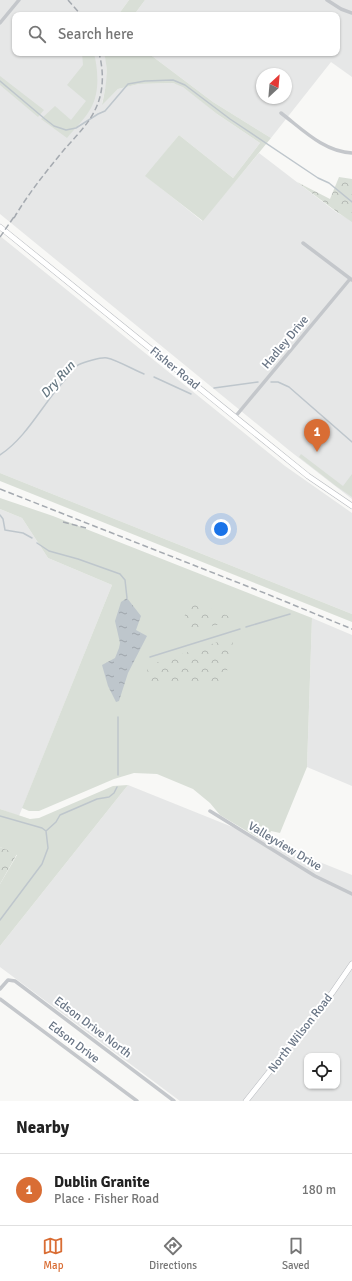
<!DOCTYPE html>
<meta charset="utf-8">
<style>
body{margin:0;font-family:Signika,sans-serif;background:#f2f2f2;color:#222}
.controls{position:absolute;right:12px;bottom:12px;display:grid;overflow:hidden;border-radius:8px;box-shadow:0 1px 3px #0004}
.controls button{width:36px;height:36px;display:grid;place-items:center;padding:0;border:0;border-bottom:1px solid #e0e0e0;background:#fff;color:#222;font:20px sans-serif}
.compass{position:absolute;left:256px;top:68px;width:36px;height:36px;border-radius:50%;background:#fff;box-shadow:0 1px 3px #0004;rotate:26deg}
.you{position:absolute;left:221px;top:529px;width:14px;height:14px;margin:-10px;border:3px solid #fff;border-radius:50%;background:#1a73e8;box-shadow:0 0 0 6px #1a73e833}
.badge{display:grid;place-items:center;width:26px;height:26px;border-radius:50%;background:#d96d34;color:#fff;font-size:13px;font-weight:700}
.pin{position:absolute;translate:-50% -33px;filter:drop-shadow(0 1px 2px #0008)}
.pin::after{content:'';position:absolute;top:21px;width:14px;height:12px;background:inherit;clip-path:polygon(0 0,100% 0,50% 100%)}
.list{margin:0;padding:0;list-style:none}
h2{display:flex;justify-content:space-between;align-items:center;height:52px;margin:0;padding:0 16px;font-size:17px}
h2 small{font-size:13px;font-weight:400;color:#767676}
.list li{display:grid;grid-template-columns:26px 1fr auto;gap:12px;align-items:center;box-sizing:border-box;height:72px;padding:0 16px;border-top:1px solid #e0e0e0}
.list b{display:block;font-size:15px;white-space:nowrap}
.list p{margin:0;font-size:13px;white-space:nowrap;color:#767676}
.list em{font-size:13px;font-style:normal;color:#767676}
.icon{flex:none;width:22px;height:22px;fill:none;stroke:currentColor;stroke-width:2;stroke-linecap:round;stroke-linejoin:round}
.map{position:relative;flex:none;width:352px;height:1101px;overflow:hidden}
.search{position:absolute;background:#fff;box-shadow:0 1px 3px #0004;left:12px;right:12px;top:12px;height:44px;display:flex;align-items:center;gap:10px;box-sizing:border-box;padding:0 14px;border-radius:8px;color:#767676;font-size:15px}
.sheet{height:124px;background:#fff}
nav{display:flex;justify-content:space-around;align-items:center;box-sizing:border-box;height:56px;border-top:1px solid #e0e0e0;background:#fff;font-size:11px;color:#767676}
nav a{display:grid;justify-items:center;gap:2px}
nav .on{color:#d96d34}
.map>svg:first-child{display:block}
</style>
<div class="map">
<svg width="352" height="1101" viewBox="0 0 352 1101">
<defs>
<pattern id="forest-crowns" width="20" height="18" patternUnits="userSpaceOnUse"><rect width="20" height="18" fill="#d9dfd7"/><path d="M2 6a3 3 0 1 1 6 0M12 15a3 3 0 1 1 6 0" fill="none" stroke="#b4b9b4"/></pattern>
<pattern id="water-ripples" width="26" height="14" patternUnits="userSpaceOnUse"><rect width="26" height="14" fill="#bec6cc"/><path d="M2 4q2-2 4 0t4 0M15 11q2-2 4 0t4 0" fill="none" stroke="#9ea5ab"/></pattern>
</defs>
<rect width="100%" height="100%" fill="#f8f8f6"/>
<!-- built -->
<path fill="#e6e7e7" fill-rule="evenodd" d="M0,0H129L118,15H15V53H104L106,60L107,81L102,104L118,89L139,84L173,83L183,86L217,114L260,143L233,178L179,135L146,176L202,221L259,153L336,212L352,221V499L290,451L0,214Z
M145,0H352V77L331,62L271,138L213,102L148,53H337V15H134ZM262,74H286V98H262Z
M0,236L285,466L352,513V614L0,473Z
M0,509L22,518L48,558L112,585L19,816L0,809Z
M312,618L352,635V786L307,767Z
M128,785L352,875V1101H180L0,967V946ZM307,1056H337V1086H307Z"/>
<!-- grass -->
<path fill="#d9dfd7" d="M129,0H145L134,15H118Z
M82,53H94C98,70 100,92 91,108C85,119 75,128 67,138L41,119L55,106L71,120L86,101L67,85L83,65Z
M104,53H148L213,102L271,138L203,221L145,176L179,135L233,178L260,143L217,114L183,87L173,83L139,84L118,89L102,105C106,86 109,72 104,53Z
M0,76L44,110L38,117L0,85Z
M301,454L343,486L352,474V497L336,486L299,457Z
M0,473L352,614V622L0,481Z
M0,498L53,516L312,618L307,767L280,833L271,831L267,841L255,836L220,815L210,803L193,789L157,774L134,773L114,779L39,811H29L22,808L112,585L48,558L22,518L0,509Z
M128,785L0,946V884L17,855L0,847V809L30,819L39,818L113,786Z"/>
<!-- forest -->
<path fill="url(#forest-crowns)" d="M339,177L352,179V222L337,212L297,182L330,199Z
M190,603L207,607L233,618L232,622L195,629L188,626L184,619L187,606Z
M224,640L233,642L225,681L220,689C209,686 197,681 186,680C170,679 151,696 147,669L155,663Z
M0,847L17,854L0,884Z"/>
<!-- water -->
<path fill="url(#water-ripples)" d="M127,598L141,616L136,630L147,636L128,673L119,701L116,702L108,686L102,665L115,658L119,648L120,643L115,621L121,602Z"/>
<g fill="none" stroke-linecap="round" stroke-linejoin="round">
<!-- stream -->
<path stroke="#bec6cc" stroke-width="1.5" d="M0,81L45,119L54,126L66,130L76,128L98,114L105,111L128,84L145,81L173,80L185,85L230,119L318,178L329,183L352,202
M154,377L191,394
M271,382H278L289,387L352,442
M214,388L258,382
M0,455C27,437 42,405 64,381C68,376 73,369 78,365C84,362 101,357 107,358C117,360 134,370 144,374
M0,515L3,519L5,530L23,533L32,538
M37,543L49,551L78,559L120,574L125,580L127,598
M246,627L290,614
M150,657L240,629
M118,717V775
M0,816L42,828L46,831L56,822L60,815L97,799L109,797L114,793L117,787
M0,920L42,864L48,848L46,831"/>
<!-- secondary casing -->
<g stroke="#b7babf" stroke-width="6">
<path id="secondary" d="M0,227L308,476L352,506
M246,1101L332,993L352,964"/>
</g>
<!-- street -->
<path stroke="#c4c7cb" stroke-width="3.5" d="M327,0L341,9L352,13
M0,23L19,0
M281,113C302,129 324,152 352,153
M303,243L352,280
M235,417L350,279
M210,811L315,876L352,894
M0,989L8,980L15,981L174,1101
M0,999L137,1101"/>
<!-- secondary -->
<use href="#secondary" stroke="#fff" stroke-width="5"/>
<!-- rail -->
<path stroke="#a5aab0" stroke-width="1.5" stroke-dasharray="6 3" stroke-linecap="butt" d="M68,0L81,15
M14,218C28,194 45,173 63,151C74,138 88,125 95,110C104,92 104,72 99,53
M0,237L16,214
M0,489L267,594L352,629
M63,522L86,528"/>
</g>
<g text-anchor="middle" stroke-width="4" stroke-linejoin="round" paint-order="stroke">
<!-- street labels -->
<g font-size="12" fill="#697585" stroke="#fff">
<text transform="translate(285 342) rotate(-50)" y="4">Hadley Drive</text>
<text transform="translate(175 368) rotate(39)" y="4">Fisher Road</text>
<text transform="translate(285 846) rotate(31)" y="4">Valleyview Drive</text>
<text transform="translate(93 1027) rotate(37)" y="4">Edson Drive North</text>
<text transform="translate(300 1033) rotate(-52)" y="4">North Wilson Road</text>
<text transform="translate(74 1042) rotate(37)" y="4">Edson Drive</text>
</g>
<!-- water labels -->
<g font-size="13" font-style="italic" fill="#647680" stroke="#fff">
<text transform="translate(57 379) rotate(-48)" y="5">Dry Run</text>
</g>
</g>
</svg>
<div class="controls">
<button><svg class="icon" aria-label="locate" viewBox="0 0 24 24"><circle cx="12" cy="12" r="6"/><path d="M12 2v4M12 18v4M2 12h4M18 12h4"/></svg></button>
</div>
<svg class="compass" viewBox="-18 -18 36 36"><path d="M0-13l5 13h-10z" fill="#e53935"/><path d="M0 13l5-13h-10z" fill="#767676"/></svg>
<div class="you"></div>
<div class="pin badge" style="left:317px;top:452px">1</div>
<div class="search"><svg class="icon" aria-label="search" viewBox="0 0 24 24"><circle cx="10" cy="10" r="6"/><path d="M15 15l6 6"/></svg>Search here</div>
</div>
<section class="sheet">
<h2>Nearby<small></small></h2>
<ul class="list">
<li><span class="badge">1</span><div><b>Dublin Granite</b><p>Place · Fisher Road</p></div><em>180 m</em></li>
</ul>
</section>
<nav>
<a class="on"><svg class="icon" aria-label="map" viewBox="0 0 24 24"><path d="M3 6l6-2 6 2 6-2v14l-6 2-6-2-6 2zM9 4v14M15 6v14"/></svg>Map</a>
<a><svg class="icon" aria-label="directions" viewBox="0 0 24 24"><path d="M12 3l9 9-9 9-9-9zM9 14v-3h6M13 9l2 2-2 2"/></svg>Directions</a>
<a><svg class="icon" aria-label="saved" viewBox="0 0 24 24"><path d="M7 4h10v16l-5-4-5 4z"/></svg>Saved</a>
</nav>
